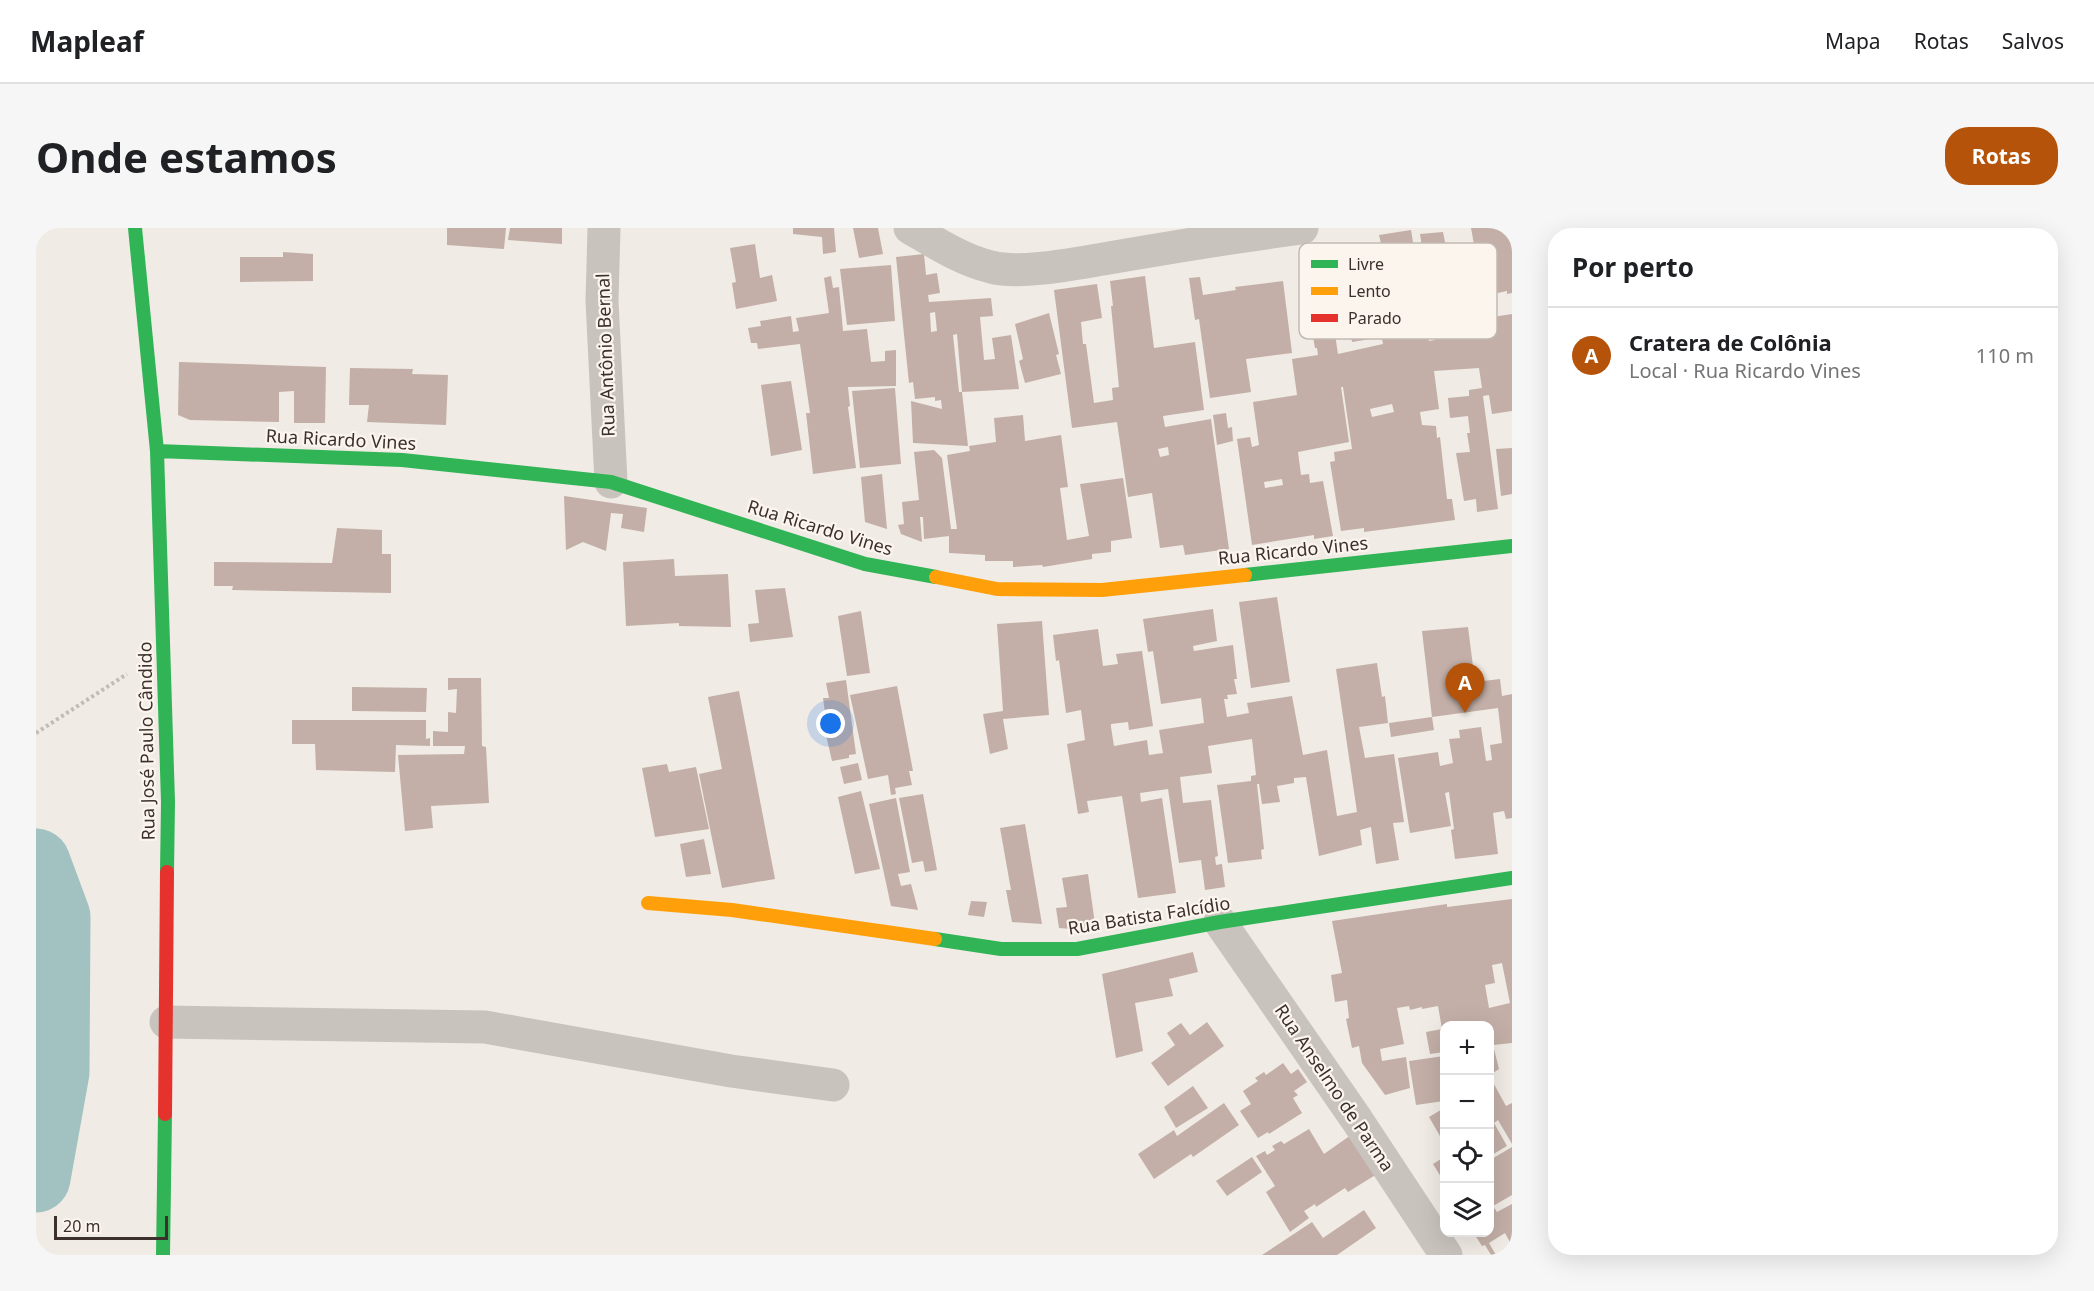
<!DOCTYPE html>
<html lang="pt">
<meta charset="utf-8">
<style>
body{margin:0;font-family:"Noto Sans",sans-serif;background:#f6f6f6;color:#202124}
.controls{position:absolute;right:18px;bottom:18px;display:grid;overflow:hidden;border-radius:12px;box-shadow:0 6px 24px #0002}
.controls button{width:54px;height:54px;display:grid;place-items:center;padding:0;border:0;border-bottom:2px solid #e0e0e0;background:#fff;color:#202124;font:30px sans-serif}
.scale{position:absolute;left:18px;bottom:15px;width:114px;box-sizing:border-box;padding-left:6px;border:3px solid #3b302b;border-top:0;font-size:16px;line-height:21px;white-space:nowrap;color:#3b302b;-webkit-text-stroke:4px #fbf5ee;paint-order:stroke}
.you{position:absolute;left:795px;top:496px;width:21px;height:21px;margin:-15px;border:4px solid #fff;border-radius:50%;background:#1a73e8;box-shadow:0 0 0 9px #1a73e833}
.badge{display:grid;place-items:center;width:39px;height:39px;border-radius:50%;background:#b45309;color:#fff;font-size:20px;font-weight:700}
.pin{position:absolute;translate:-50% -50px;filter:drop-shadow(0 2px 3px #0008)}
.pin::after{content:'';position:absolute;top:32px;width:21px;height:18px;background:inherit;clip-path:polygon(0 0,100% 0,50% 100%)}
.list{margin:0;padding:0;list-style:none}
h2{display:flex;justify-content:space-between;align-items:center;height:78px;margin:0;padding:0 24px;font-size:26px}
h2 small{font-size:20px;font-weight:400;color:#757577}
.list li{display:grid;grid-template-columns:39px 1fr auto;gap:18px;align-items:center;box-sizing:border-box;height:96px;padding:0 24px;border-top:2px solid #e0e0e0}
.list b{display:block;font-size:22px;white-space:nowrap}
.list p{margin:0;font-size:20px;white-space:nowrap;color:#757577}
.list em{font-size:20px;font-style:normal;color:#757577}
.icon{flex:none;width:33px;height:33px;fill:none;stroke:currentColor;stroke-width:2;stroke-linecap:round;stroke-linejoin:round}
.map{position:relative;flex:none;width:1476px;height:1027px;overflow:hidden;border-radius:24px}
header{display:flex;align-items:center;gap:36px;box-sizing:border-box;height:84px;padding:0 30px;background:#fff;border-bottom:2px solid #e0e0e0}
header strong{font-size:28px}
nav{display:flex;gap:33px;margin-inline-start:auto;font-size:21px}
.intro{display:flex;align-items:center;justify-content:space-between;box-sizing:border-box;height:144px;padding:0 36px}
h1{margin:0;font-size:42px}
.button{padding:15px 27px;border-radius:24px;background:#b45309;color:#fff;font-size:21px;font-weight:700}
main{display:flex;gap:36px;padding:0 36px}
aside{flex:1;background:#fff;border-radius:24px;box-shadow:0 6px 24px #0002}
.map>svg:first-child{display:block}
</style>
<header>
<strong>Mapleaf</strong>
<nav><a>Mapa</a><a>Rotas</a><a>Salvos</a></nav>
</header>
<div class="intro"><h1>Onde estamos</h1><a class="button">Rotas</a></div>
<main>
<div class="map">
<svg width="1476" height="1027" viewBox="0 0 1476 1027">
<rect width="100%" height="100%" fill="#f0ebe5"/>
<g fill="none" stroke-linecap="round" stroke-linejoin="round">
<!-- river -->
<path stroke="#a1c2c1" stroke-width="69" d="M0,635L20,689L19,844L0,950"/>
</g>
<!-- building -->
<path fill="#c3afa7" fill-rule="evenodd" d="M411,0H470L468,21L411,17Z
M474,0H526V16L472,12Z
M757,0H798L800,24L787,26L786,9L757,6Z
M817,0H842L847,26L823,30Z
M1435,0H1476V65L1471,66V63L1443,69L1436,23L1439,22Z
M1375,2L1393,113L1399,112L1396,92L1419,89L1417,78L1432,76L1437,105L1459,101L1457,89L1476,86V183L1456,186L1453,167L1447,168L1462,281L1441,284L1440,271L1428,273L1420,225L1434,224L1431,205H1434L1432,188L1414,190L1412,170L1433,168V162L1446,160L1443,140L1398,143L1403,181L1384,184L1386,197L1400,198L1401,210L1404,209L1411,271H1416L1419,292L1328,304V300L1305,303L1294,234L1299,233L1298,224L1316,221L1307,159H1305L1313,214L1262,224L1265,247L1273,246L1274,255L1287,253L1297,308L1278,311V307L1216,317L1201,211L1214,209L1216,219L1223,217L1217,174L1261,167L1256,131L1282,127L1281,120H1279L1270,71L1293,68L1302,126L1347,116L1345,106L1367,102L1364,84L1361,85L1355,43L1350,44L1349,41L1335,44L1333,22L1346,20L1343,7ZM1356,176L1358,184L1336,189L1334,181ZM1246,251L1247,257L1229,260L1228,254Z
M1407,4L1412,29L1403,30L1406,51L1429,48L1432,72L1395,78L1384,6Z
M719,16L724,50L736,47L741,73L700,81L696,55L700,54L694,20Z
M247,24L277,26V53L204,54V29H247Z
M888,26L890,47L901,45L904,65L892,67L893,74L955,70L957,88L944,89L948,132L959,131L956,110L975,107L983,161L926,164L932,218L877,215L875,173L906,181L905,172L899,173V169L879,171L877,154L873,155L860,29ZM899,84L901,103L895,104L894,85ZM921,106L926,164H923L917,107Z
M1332,36L1340,85H1337L1341,110L1316,114L1313,89L1299,92L1292,41Z
M855,37L859,93L811,97L804,41Z
M795,48L797,60L803,59L807,103L831,101L835,134L849,133V123L860,122V158L812,159L814,178L812,179L820,240L777,246L770,185H774L764,116L722,121L721,115H715L712,100L725,98L724,93L755,88L757,104L763,103L760,90L793,85L788,50Z
M1109,48L1118,120L1159,114L1168,182L1127,188L1129,199L1175,191L1193,321L1149,327L1147,317L1124,320L1116,265L1092,269L1081,194L1036,200L1018,62L1061,56L1066,90L1045,94L1047,116H1050L1058,175L1077,172L1076,160L1083,159L1075,78H1077L1074,53ZM1132,219L1133,227L1124,229L1122,221Z
M1164,49L1167,67L1200,62L1199,59L1247,53L1256,125L1210,131L1215,164L1174,170L1163,91L1159,92L1153,50Z
M1013,85L1023,126L1020,127L1025,146L989,155L983,133L987,131L979,96Z
M143,134L290,139L289,195H258V163L243,164V194L154,192L142,187Z
M314,140L377,141L376,146L412,147L410,197L331,194L333,177H313Z
M755,153L766,222L735,228L725,157Z
M859,160L865,236L824,240L816,163Z
M1190,185L1192,200L1196,199L1197,213L1181,217L1177,187Z
M987,187L989,213L1025,207L1032,259L1024,260L1031,312L1053,308L1044,256L1087,250L1096,310L1075,313V324L1056,326V331L1007,339L1006,337L977,339V333H949V327L913,325V308L888,311L887,289H884L886,314L865,306L862,297L868,296L866,274L883,272L878,224L898,222L906,230L915,301H921L911,227L934,223L933,218L960,214L958,190Z
M1476,220V266L1465,268L1460,221Z
M846,246L851,301L829,294L825,249Z
M528,268L611,280L608,304L585,300L587,286L575,285L570,323L547,314L530,322Z
M301,300L346,302V326H355V365L196,362L197,358H178V334L296,335Z
M638,331L639,348L692,346L695,399L643,398V395L590,398L587,334Z
M749,360L757,409L714,414L712,396L723,395L719,362Z
M1241,369L1254,454L1215,460L1203,374Z
M1177,381L1181,413L1157,418L1158,423L1197,417L1201,451H1198L1201,466L1191,467L1192,471H1188L1191,489L1213,485L1211,475L1256,468L1267,527L1291,522L1301,588L1321,584L1300,441L1341,435L1346,469L1349,468L1352,495L1323,499L1329,530L1358,526L1368,594L1357,595L1363,632L1340,636L1335,599L1324,602L1326,617L1283,628L1270,549L1258,550V555L1241,558L1244,574L1226,576L1223,556H1221L1228,621L1225,622L1226,631L1192,635L1181,557L1215,553V548L1220,547L1216,511L1172,518L1176,545L1144,549L1147,575L1175,572L1182,628L1179,629L1180,637L1186,636L1189,659L1169,662L1165,632L1143,635L1132,561L1104,565L1105,574L1126,570L1140,665L1102,670L1086,568L1051,573L1053,584L1042,586L1031,516L1049,512L1045,482L1030,485L1023,432L1020,433L1017,407L1062,401L1067,438L1082,436L1080,426L1106,423L1117,498L1093,502L1092,494L1075,496V499L1078,518L1111,512L1113,527L1127,525L1123,502L1168,495L1165,470L1125,476L1117,423L1112,424L1107,391Z
M825,383L834,445L811,448L802,388Z
M1006,393L1013,487L967,491L972,521L954,526L947,486L967,483L961,396Z
M1432,399L1439,454L1464,451L1466,468L1476,466V590L1470,591L1468,583L1457,585L1462,626L1419,631L1415,602L1418,601L1413,564L1409,565L1415,598L1374,605L1362,530L1402,524L1404,538L1417,535L1413,511L1424,510L1423,502L1445,499L1450,533L1456,532L1454,517L1466,515L1462,480L1396,489L1386,403Z
M412,450H445L446,518L450,519L453,575L395,578L397,600L369,603L362,527L428,526L429,518H397V503L412,504V484L420,485L421,461L412,462Z
M810,452L820,526L813,527V530L796,533L790,507L797,505L795,492H790L787,470H793L790,455Z
M861,458L877,543H873L876,557L859,560L860,566L855,567L852,547L832,551L814,467Z
M316,459L391,460L390,484L316,483Z
M703,463L739,651L686,660L663,546L686,541L672,469Z
M1396,489L1398,502L1355,509L1353,495Z
M256,492H390V511L394,510V518L360,517L359,544L280,542L279,516H256Z
M822,535L826,552L808,556L804,539Z
M631,536L633,544L660,539L673,601L619,609L606,540Z
M825,563L844,641L819,646L802,569Z
M887,566L901,642L889,644L887,633L876,635L863,570Z
M860,570L874,644L862,646L865,658L875,656L882,682L855,678L833,576Z
M989,596L1006,696L976,694L970,662H975L964,600Z
M668,611L675,646L650,649L644,616Z
M1052,646L1060,703L1023,700L1020,680L1031,679L1026,650Z
M1476,671V815L1457,817L1463,841L1454,847V798H1408V824L1394,826L1390,804L1406,801L1402,778L1386,781V779L1374,782L1373,778L1361,780L1368,816L1344,821L1346,833L1370,829L1374,860L1349,867L1326,835L1323,818L1316,820L1310,791L1313,790L1311,772L1299,774L1295,747L1306,745L1296,693L1411,676V679ZM1466,735L1474,775L1453,780L1449,757L1459,755L1456,737Z
M935,673L951,674L948,689L932,687Z
M1157,724L1162,744L1133,751L1137,768L1099,775L1107,823L1080,830L1066,746Z
M1171,794L1188,818L1132,858L1115,835L1139,817L1131,805L1145,795L1154,807Z
M1408,828V873L1380,877L1373,833Z
M1247,835L1255,846L1262,841L1271,854L1258,863L1262,867L1257,870L1266,885L1233,906L1232,904L1222,910L1204,883L1215,876L1207,863L1222,853L1219,850L1228,844L1230,847Z
M1454,849L1470,878L1476,875V916L1462,892L1458,895L1471,918L1454,928Z
M1157,858L1172,880L1140,900L1128,879Z
M1188,875L1203,897L1157,929L1155,926L1118,951L1102,926L1138,902L1141,908Z
M1408,880V915L1393,889Z
M1273,901L1288,926L1315,907L1341,946L1312,964L1309,960L1280,979L1279,976L1268,983L1273,990L1254,1004L1230,964L1239,958L1220,928L1229,923L1231,927L1239,922L1236,918L1245,913L1248,916Z
M1476,919V967L1457,978L1461,984L1476,976V1018L1469,1005L1453,1015L1460,1027H1455L1449,1017L1446,1018L1437,1004H1454V932Z
M1216,929L1226,944L1191,968L1180,953Z
M1408,929V954L1397,936Z
M1328,982L1340,1000L1301,1027H1226L1276,994L1287,1010Z"/>
<g fill="none" stroke-linecap="round" stroke-linejoin="round">
<!-- path -->
<path stroke="#c2bbb6" stroke-width="4" stroke-dasharray="3 3" stroke-linecap="butt" d="M0,505L91,446"/>
<!-- street -->
<path stroke="#c9c3be" stroke-width="33" d="M568,0L566,73L575,254
M874,0C900,15 926,32 955,39C985,47 1042,35 1073,30C1137,19 1202,8 1266,0
M1184,694L1321,892L1410,1027
M130,794L449,799L695,843L797,857"/>
<!-- fast -->
<path stroke="#30b455" stroke-width="14" d="M99,0L121,223L132,574L131,644
M121,223L366,232L575,254L829,336L900,349
M1209,347L1476,318
M899,711L965,721H1041L1184,694L1476,650
M127,1027L129,886"/>
<!-- slow -->
<path stroke="#ff9f0a" stroke-width="14" d="M900,349L961,361L1066,362L1209,347
M612,675L696,682L899,711"/>
<!-- jam -->
<path stroke="#e5322d" stroke-width="14" d="M129,886L131,644"/>
</g>
<g text-anchor="middle" stroke-width="4.5" stroke-linejoin="round" paint-order="stroke">
<!-- street labels -->
<g font-size="18" fill="#3b302b" stroke="#fbf5ee">
<text transform="translate(570 127) rotate(-92)" y="6">Rua Antônio Bernal</text>
<text transform="translate(305 212) rotate(3)" y="6">Rua Ricardo Vines</text>
<text transform="translate(784 300) rotate(17)" y="6">Rua Ricardo Vines</text>
<text transform="translate(1257 323) rotate(-6)" y="6">Rua Ricardo Vines</text>
<text transform="translate(111 513) rotate(-91)" y="6">Rua José Paulo Cândido</text>
<text transform="translate(1113 688) rotate(-9)" y="6">Rua Batista Falcídio</text>
<text transform="translate(1298 860) rotate(56)" y="6">Rua Anselmo de Parma</text>
</g>
</g>
<!-- legend -->
<rect x="1263" y="15" width="198" height="96" rx="9" fill="#fbf5ee" stroke="#c1bab4" stroke-width="1.5"/>
<rect x="1275" y="32" width="27" height="8" fill="#30b455"/>
<rect x="1275" y="59" width="27" height="8" fill="#ff9f0a"/>
<rect x="1275" y="86" width="27" height="8" fill="#e5322d"/>
<g font-size="16" fill="#3b302b">
<text x="1312" y="42">Livre</text>
<text x="1312" y="69">Lento</text>
<text x="1312" y="96">Parado</text>
</g>
</svg>
<div class="controls">
<button>+</button>
<button>−</button>
<button><svg class="icon" aria-label="locate" viewBox="0 0 24 24"><circle cx="12" cy="12" r="6"/><path d="M12 2v4M12 18v4M2 12h4M18 12h4"/></svg></button>
<button><svg class="icon" aria-label="layers" viewBox="0 0 24 24"><path d="M12 4l9 5-9 5-9-5zM3 14l9 5 9-5"/></svg></button>
</div>
<div class="scale">20 m</div>
<div class="you"></div>
<div class="pin badge" style="left:1429px;top:485px">A</div>
</div>
<aside>
<h2>Por perto<small></small></h2>
<ul class="list">
<li><span class="badge">A</span><div><b>Cratera de Colônia</b><p>Local · Rua Ricardo Vines</p></div><em>110 m</em></li>
</ul>
</aside>
</main>
